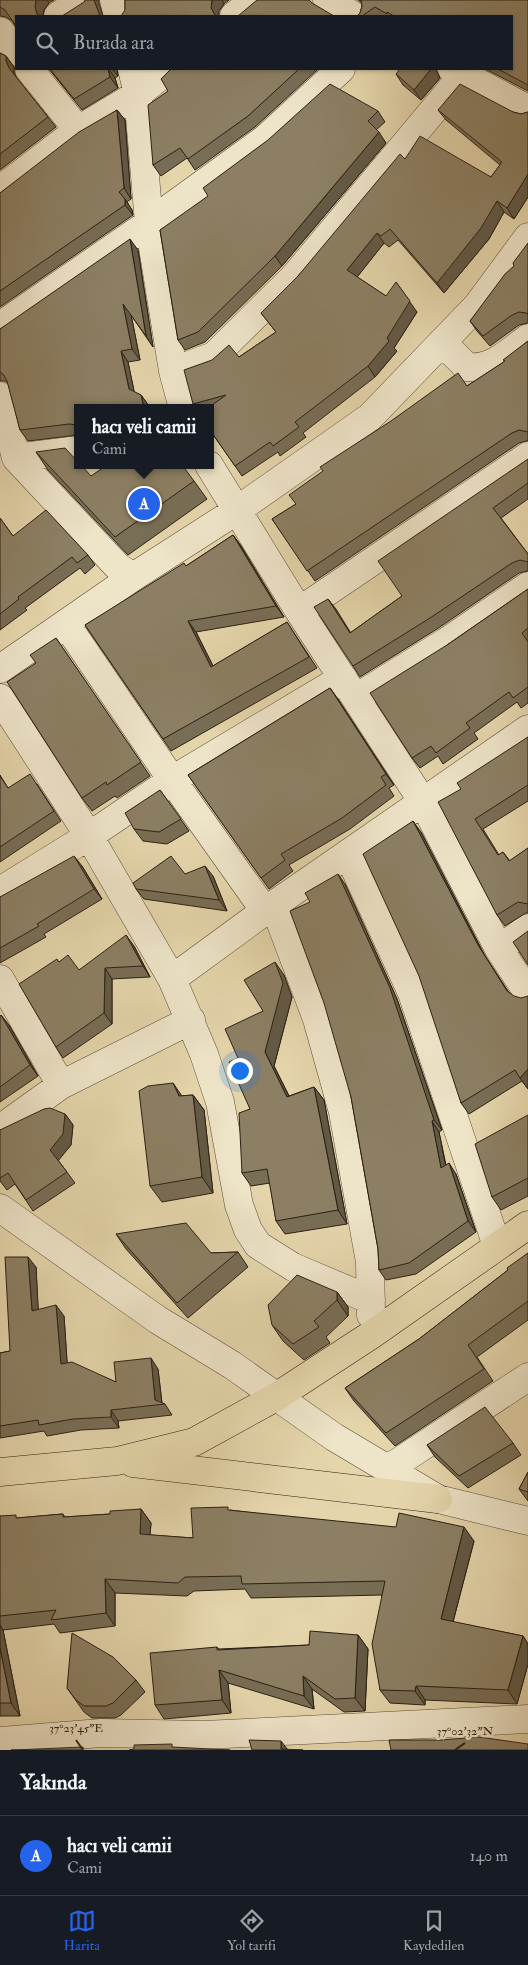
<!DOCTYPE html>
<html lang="tr">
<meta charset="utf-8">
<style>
body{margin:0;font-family:"IM FELL Double Pica",serif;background:#242831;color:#f1f3f6}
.you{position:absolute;left:239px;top:1070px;width:18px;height:18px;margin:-12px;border:4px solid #fff;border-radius:50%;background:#1a73e8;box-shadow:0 0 0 8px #1a73e833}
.badge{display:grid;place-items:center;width:32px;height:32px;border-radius:50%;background:#2563eb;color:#fff;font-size:16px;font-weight:700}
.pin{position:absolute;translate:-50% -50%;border:2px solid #fff;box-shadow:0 1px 5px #0006}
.popup{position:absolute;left:74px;top:404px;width:140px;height:65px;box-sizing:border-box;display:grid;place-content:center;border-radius:0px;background:#171b24;filter:drop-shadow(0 1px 4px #0005);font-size:16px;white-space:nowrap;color:#9ea1a6}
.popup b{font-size:19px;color:#f1f3f6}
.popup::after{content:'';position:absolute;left:50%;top:100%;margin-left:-10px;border:10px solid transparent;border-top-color:#171b24}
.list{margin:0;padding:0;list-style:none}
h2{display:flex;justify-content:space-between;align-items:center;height:65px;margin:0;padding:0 20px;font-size:21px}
h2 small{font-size:16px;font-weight:400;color:#9ea1a6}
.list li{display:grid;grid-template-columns:32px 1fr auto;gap:15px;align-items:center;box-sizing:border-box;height:80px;padding:0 20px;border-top:1px solid #363941}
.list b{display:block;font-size:19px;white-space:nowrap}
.list p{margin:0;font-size:16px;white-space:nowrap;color:#9ea1a6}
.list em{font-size:16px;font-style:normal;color:#9ea1a6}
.icon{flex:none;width:28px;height:28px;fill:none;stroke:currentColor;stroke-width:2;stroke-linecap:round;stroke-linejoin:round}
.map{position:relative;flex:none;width:528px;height:1750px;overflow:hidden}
.search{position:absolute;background:#171b24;box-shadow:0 1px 4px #0004;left:15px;right:15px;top:15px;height:55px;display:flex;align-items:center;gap:12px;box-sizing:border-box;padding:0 18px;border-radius:0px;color:#9ea1a6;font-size:19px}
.sheet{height:145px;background:#171b24}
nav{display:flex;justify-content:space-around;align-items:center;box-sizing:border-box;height:70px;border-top:1px solid #363941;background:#171b24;font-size:14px;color:#9ea1a6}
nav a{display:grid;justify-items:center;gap:2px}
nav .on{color:#2563eb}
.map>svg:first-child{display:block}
</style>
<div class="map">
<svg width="528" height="1750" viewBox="0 0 528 1750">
<rect width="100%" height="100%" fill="#e5d5ab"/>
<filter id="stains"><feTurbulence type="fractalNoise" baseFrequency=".004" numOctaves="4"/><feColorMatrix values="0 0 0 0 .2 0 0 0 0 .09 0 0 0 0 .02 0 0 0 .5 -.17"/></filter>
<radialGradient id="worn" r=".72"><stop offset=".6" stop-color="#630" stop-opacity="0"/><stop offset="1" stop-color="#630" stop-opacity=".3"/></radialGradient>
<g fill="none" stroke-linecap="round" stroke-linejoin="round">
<!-- minor casing -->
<g stroke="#5a4e3a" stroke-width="29">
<path id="minor" d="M114,0L118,16
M327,0L354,16
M58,16L82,0
M234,16L254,0
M0,31L16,52
M29,69L78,130
M132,69L138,94L149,223L173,371L183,408
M452,69L528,109
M0,190L78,130L138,94L169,69
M0,326L149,223L265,139L341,69
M442,342L467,367C492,370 509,352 528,338
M173,371L214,356L294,277L463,75
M0,396L16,458L118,567L133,577
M31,456L78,450
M209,465L299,611L423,802L499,949L528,993
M299,611L528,456
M66,624L172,780L265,911
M0,669L133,577L236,511L370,417L477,306L528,237
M0,698L89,836L172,979L204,1054L220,1102L239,1205L248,1230L258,1245L293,1267L371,1300
M356,698L446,642L528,586
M348,854L412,993L497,1246
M0,891L89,836L172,780L343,678
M274,905L317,1019L343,1112L370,1262L371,1315
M499,949L528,928
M0,979L61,1085
M172,979L265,911L528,729
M0,1129L61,1085L191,1020
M0,1208L158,1320L232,1365L334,1437L438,1499L528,1521
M388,1469L528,1377
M0,1741L101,1733L204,1735L528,1719"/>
</g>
<!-- major casing -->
<g stroke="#2b2115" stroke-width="29">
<path id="major" d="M133,1463L438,1499
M0,1472L117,1461L194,1442L276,1397L371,1335L528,1225"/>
</g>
<!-- minor -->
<use href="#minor" stroke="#eee4c8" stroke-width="28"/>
<!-- major -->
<use href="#major" stroke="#e5d5ab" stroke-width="28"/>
</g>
<!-- wall -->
<path fill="#786d55" stroke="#2b2115" d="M0,0H54L49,3L44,10L43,16H16V27L12,21L6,17L0,16Z
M125,0H229L224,4L219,11L125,10Z
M358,0H528V91L485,69H512V16H357L360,13L362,6L361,2Z
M0,53L6,56L14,67V72L15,76L48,117L56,127L0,170Z
M49,69H117L118,76L115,78L118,88L82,110Z
M171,69H318L255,127L195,170L187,158L161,176L153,165L168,91Z
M436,70L440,78L421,100L403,85L396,74Z
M117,110L125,120L131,199L127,202L132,210L133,215L0,307V193Z
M438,110L513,112L521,114L528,112V197L514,219L504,212L489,239L444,293L398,240L389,247L384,243L357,277L386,296L417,312L394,348L397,351L375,377L303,433L306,437L280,456L278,452L242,476L210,430V408H195L193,404L239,357L276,332L261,313L298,276L405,159L491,177L500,165L446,120Z
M378,111L385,122L376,130L386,143L282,266L205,342L185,350L178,340L160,230Z
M528,243V323L519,325L490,346L477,331L470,321L514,266Z
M138,250L153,347L131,315L140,360L128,362L134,392L141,395L149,406L78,408V435L28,441L20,430L8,383L5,381H0V329Z
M528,341V441H526L519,443L315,581L272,519L296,504L467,386L504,362Z
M36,452L91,476L194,481L207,499L128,555L48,470Z
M528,459V499L501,518L528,554V571L519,573L437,629L360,677L353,666L328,599L350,633L402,596Z
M0,518L13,536L88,555L95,565L85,574L80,568L25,608L27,610L0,630Z
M233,535L241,546L284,617L196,632L213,666L287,622L317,668L171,751L85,625L186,566Z
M528,589V703L521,708L517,702L474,733L478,739L443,764L438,756L420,768L412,758L447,645Z
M56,638L150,776L117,798L115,796L92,811L82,798L36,663Z
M330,688L394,785L389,788L394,796L350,829L289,865L293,871L269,889L188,775Z
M528,737V801L483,829L499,855L503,852L510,861L528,848V913H526L505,926L497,915L461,789Z
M0,775L8,788L37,784L61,821L0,862Z
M160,790L189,831L167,844L143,841L134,829Z
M421,832L485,956L528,1089L522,1081L469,1114L461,1103Z
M82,866L102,899L44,934L46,937L0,963V897Z
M213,876L227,911L144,899L136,889Z
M345,884L397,999L442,1130L439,1132L446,1165L456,1174L476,1232L416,1274L386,1280L379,1270L378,1249L351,1097L310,902Z
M134,946L150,977L112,979V1024L63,1058L56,1047L59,962L79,970Z
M284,975L292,997L274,1066L289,1096L314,1087L324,1100L347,1224L285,1234L276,1221L270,1183L251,1186L242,1173L250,1109L263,1011Z
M0,1016L9,1025L38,1076L0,1102Z
M193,1095L204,1110L213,1193L162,1202L150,1186L181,1096Z
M65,1114L73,1125L71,1145L58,1160L75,1183L33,1211L15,1184L7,1190L0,1181V1130Z
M528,1115V1196L501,1210L492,1197Z
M116,1234L211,1253L238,1252L248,1267L188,1318L126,1249Z
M528,1253V1320L477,1357L493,1381L395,1446L354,1401L345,1388L419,1339L508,1270Z
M36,1267L38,1310L64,1316L67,1363L116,1382L158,1369L162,1403L165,1404L172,1415L118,1421L119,1428L81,1430L47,1436L44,1431L0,1438V1353L10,1351Z
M337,1292L348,1307V1316L326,1337L330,1343L304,1360L283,1341L272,1325Z
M513,1443L521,1455L468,1488L435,1457L427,1445Z
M528,1472V1501L519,1489Z
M141,1509L151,1523L150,1535L193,1538L230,1510L474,1541L453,1622L523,1636L528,1644V1664L517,1704L425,1700V1705L390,1703L380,1690L382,1595L251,1598L245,1589L194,1591L187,1596L115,1593V1626L60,1633L54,1624L3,1630L20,1716H0V1516L18,1518L63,1514L65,1517L110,1514Z
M358,1635L368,1649L365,1711L344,1712L312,1689L314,1709L228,1683L231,1713L164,1719L155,1705L217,1647L219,1649L309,1645Z
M136,1680L145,1692L121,1715L115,1718H92L84,1712L67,1688Z"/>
<!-- shaded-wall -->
<path fill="#625945" stroke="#2b2115" d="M36,0H47L49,3L44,10L43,16H39L37,14L35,7Z
M94,0H99V3L103,16H99Z
M212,0H222L224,4L219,11V16H215L211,8Z
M6,56L14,67V72L17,79L9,68L6,61Z
M108,69H109L115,78L118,88L110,77Z
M112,69H117L118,76Z
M431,69H437L436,70L440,78L421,100L414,90Z
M117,110L125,120L131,199L124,188Z
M379,132L386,143L282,266L275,256Z
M528,174V197L514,219L507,208Z
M125,199L132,210L133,215L125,205Z
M497,201L504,212L489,239L444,293L437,283Z
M377,233L384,243L354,281L347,270Z
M130,239L138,250L153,347L146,336Z
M396,282L417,312L394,348L397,351L375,377L368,366L387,338Z
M123,304L131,314L140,360L132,349Z
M121,351L128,362L136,400L129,389Z
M141,395L149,406V408H144Z
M233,535L241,546L284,617L276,606Z
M328,599L336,609L357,643L350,633Z
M188,621L196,632L219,678L211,667Z
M330,688L338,699L394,785L386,774Z
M413,821L421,832L485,956L515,1002L478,945Z
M74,856L82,866L102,899L94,889Z
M205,866L213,876L227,911L219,900Z
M338,874L345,884L397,999L442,1130L434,1120Z
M126,935L134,946L150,977L143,966Z
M275,962L284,975L292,997L274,1066L296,1110L287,1097L265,1052Z
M105,968L112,979V1024L104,1013Z
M1,1015L9,1025L38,1076L30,1065Z
M528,1069V1089L520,1078Z
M173,1083L184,1099L179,1096Z
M314,1087L324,1100L347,1224L338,1210Z
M193,1095L204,1110L213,1193L202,1177Z
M65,1114L73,1125L71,1145L58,1161L50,1150Z
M432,1121L439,1132L448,1178L441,1168Z
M449,1163L456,1174L476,1232L468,1221Z
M28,1257L36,1267L39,1322L32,1311Z
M337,1292L348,1307V1316L337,1300Z
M56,1305L64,1316L68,1375L61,1364Z
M151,1358L158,1369L162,1404L155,1400Z
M111,1410L118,1421L119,1428L111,1417Z
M141,1509L151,1523L149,1548L140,1534Z
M464,1527L474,1541L450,1633L441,1619Z
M105,1579L115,1593V1626L106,1613Z
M0,1625L3,1630L20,1716L11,1703L0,1648Z
M358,1635L368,1649L365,1711L355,1698Z
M523,1636L528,1644V1664L517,1704L508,1690Z
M219,1670L228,1683L231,1713L222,1700Z
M303,1676L312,1689L314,1709L304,1696Z
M416,1686L425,1700V1705L415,1691Z
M281,1741L288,1750L281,1749Z"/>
<!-- building -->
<path fill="#8c7f63" stroke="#2b2115" d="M0,0H36L35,7L37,14L40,16H16V26L5,10L0,7Z
M85,0H94L100,16H62L84,2Z
M125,0H212L211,8L215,15L216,16H121L125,10Z
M257,0H309L312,3L334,16H238Z
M361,0H528V85L498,69H512V16H394L387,12V14L375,7L362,16H357L360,13L362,6Z
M0,53L6,56V61L9,68L48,117L0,154Z
M50,69H108L110,77L74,99Z
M171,69H299L248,116L188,159L180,148L153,165L148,105L168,91L161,79Z
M400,69H431L414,90L396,74Z
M330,84L378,111L368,121L379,132L275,256L198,332L178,340L160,230L208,196L203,188L268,140Z
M460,84L513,112L521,114L528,112V174L507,208L497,201L481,228L437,283L390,229L381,236L377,233L347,270L386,296L396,282L410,301L387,338L389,341L368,366L295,422L299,427L273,446L270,442L235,466L210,430V408H208L226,395L193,404L184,370L212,360L229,345L239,357L276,332L261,313L298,276L400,154L405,159L420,136L491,177L502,162L438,110Z
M117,110L124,188L119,192L125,199V205L0,291V193L79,132Z
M130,239L146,336L123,304L132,349L121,351L129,389L141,395L144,408H78V426L77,425L69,424L20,430L7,381L3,374L0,372V329Z
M528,243V314L526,313L519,312L512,315L483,336L470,321L505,274L514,266L513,263Z
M528,341V432L519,430L512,433L307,571L272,519L296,504L289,495L323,471L320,467L391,421L458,373L467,386L505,361L503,360Z
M65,448L78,462V465H81L91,476L107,465H182L194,481L115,537L36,452Z
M528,459V483L493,508L528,554V562L520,560L512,563L430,618L353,666L314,607L328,599L350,633L402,596L378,561Z
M46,510L88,555L77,563L72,557L18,597L19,599L0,614V518L13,536Z
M233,535L276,606L188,621L211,667L287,622L309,657L163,739L85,625L184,563L186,566Z
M528,589V628L522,633L528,642V687L513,698L509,692L466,723L470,728L436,753L431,746L412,758L370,693L447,645Z
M56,638L141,762L107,785L106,782L82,798L7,682L36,663L30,655Z
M330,688L386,774L381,777L386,785L342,818L281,854L285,860L261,878L188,775Z
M528,737V785L475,819L498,855L503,852L509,861L528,848V904L518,902L497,915L438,802L461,789L457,783Z
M30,774L54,811L0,847V776L8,788Z
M160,790L181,819L159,832L134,829L125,813Z
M413,821L478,945L507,991L514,996L521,998L528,996V1069L520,1078L515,1070L461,1103L419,976L363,854Z
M74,856L94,889L37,924L39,926L0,948V897Z
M171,856L185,874L205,866L219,900L136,889L133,883Z
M338,874L390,988L434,1120L432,1121L441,1168L449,1163L468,1221L409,1263L379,1270L378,1249L351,1097L324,1003L290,911L310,902L305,893Z
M528,931V965L513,942Z
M126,935L143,966L105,968L104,1013L56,1047L19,984L57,959L59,962L68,955L79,970Z
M275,962L283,983L265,1052L287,1097L314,1087L338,1210L276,1221L267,1169L242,1173L239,1113L250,1109L229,1062L238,1058L225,1029L263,1011L244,980Z
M1,1015L30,1065L0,1087V1016Z
M173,1083L179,1096L193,1095L202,1177L150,1186L139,1091L148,1086Z
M50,1108L65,1114L63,1134L50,1150L67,1172L26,1200L8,1173L0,1178V1130L44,1109Z
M528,1115V1178L492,1197L475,1144Z
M186,1223L211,1253L238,1252L177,1303L116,1234Z
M528,1253V1301L468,1345L484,1369L386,1433L345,1388L419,1339L508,1270L507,1268Z
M5,1257H28L32,1311L56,1305L61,1364L72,1362L116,1382L114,1362L151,1358L155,1400L165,1404L111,1410V1417L73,1419L39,1425L38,1420L0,1426V1353L10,1351Z
M297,1275L337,1292V1300L314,1321L319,1327L293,1344L272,1325L268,1305Z
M485,1407L513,1443L459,1476L427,1445Z
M528,1472V1492L519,1489Z
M228,1507V1510L396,1527L399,1513L464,1527L441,1619L523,1636L508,1690L416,1686L415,1691L380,1690L372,1644L385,1581L242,1584L241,1576L185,1577L178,1583L105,1579L106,1613L51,1620L56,1610L0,1616V1516L16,1515V1518L63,1514V1517L110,1514V1511L141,1509L140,1534L193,1538L191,1508Z
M310,1631L358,1635L355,1698L335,1699L303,1676L304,1696L219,1670L222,1700L155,1705L150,1653L217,1647V1650L309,1645Z
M72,1633L113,1657L136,1680L113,1703L106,1706H84L76,1700L67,1688Z
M0,1648L11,1703H0Z
M479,1737L528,1744V1750H391L389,1740H441Z
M249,1740L281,1741V1749L303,1750H252Z
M172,1744V1747L230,1750H129L134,1749V1745Z
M83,1747V1750H11H14Z"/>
<!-- ticks -->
<path fill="none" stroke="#2b2115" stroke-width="2" d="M76,1740L83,1750M455,1750L465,1743"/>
<g font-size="12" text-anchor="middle" fill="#2b2115" stroke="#eee4c8" stroke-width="4.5" stroke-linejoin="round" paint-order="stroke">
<text x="76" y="1732">37°23'45"E</text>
<text x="465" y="1735">37°02'32"N</text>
</g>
<rect width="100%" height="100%" filter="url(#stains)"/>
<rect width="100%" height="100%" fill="url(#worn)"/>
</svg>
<div class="you"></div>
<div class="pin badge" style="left:144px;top:504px">A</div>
<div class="popup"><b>hacı veli camii</b>Cami</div>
<div class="search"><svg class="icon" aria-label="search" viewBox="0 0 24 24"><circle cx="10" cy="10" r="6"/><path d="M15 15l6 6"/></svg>Burada ara</div>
</div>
<section class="sheet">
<h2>Yakında<small></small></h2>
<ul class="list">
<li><span class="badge">A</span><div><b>hacı veli camii</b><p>Cami</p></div><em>140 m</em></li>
</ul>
</section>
<nav>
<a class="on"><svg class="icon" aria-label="map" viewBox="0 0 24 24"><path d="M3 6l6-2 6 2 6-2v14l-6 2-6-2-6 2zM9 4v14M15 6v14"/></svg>Harita</a>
<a><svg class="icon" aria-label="directions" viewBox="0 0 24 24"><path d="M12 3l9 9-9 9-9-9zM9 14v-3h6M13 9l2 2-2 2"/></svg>Yol tarifi</a>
<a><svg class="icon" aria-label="saved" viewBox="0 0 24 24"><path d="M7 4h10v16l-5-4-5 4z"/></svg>Kaydedilen</a>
</nav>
